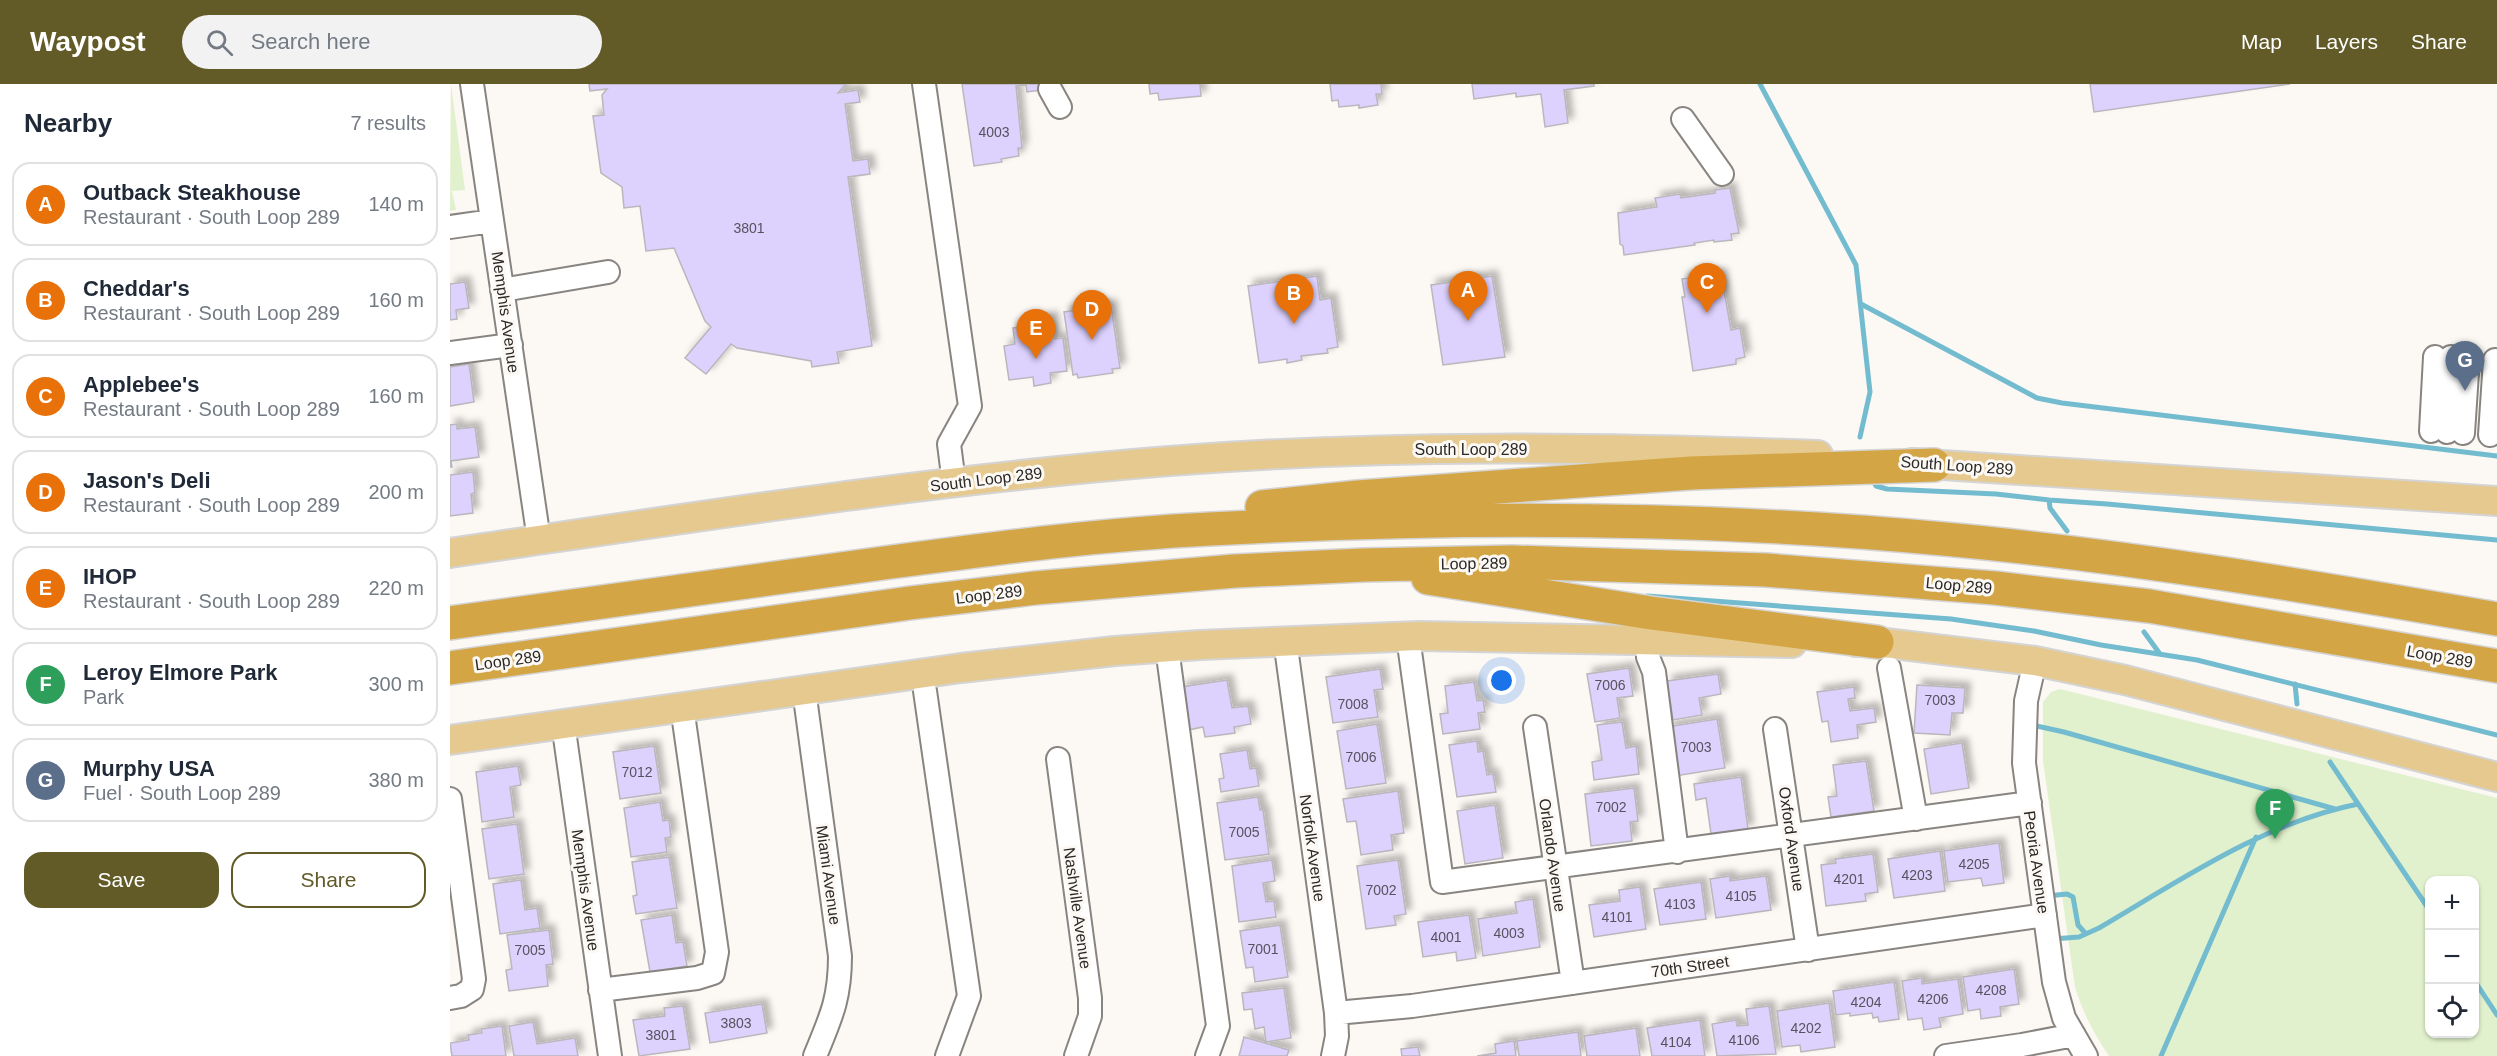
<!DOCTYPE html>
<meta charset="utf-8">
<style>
body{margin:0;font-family:Helvetica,sans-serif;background:#f2f2f3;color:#1f2937}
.controls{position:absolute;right:18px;bottom:18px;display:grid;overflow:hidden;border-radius:12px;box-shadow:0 2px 4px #0004}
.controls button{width:54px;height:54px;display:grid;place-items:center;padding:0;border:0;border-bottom:2px solid #e0e1e3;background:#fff;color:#1f2937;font:30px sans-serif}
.you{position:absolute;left:1052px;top:597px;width:21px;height:21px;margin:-15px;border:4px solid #fff;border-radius:50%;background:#1a73e8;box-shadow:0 0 0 9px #1a73e833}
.badge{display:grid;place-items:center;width:39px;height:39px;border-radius:50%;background:#625b28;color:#fff;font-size:20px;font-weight:700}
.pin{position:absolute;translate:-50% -50px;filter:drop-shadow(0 2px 3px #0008)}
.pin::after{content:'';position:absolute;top:32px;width:21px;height:18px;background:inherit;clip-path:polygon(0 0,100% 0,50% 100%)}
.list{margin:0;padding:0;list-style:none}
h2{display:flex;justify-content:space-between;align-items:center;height:78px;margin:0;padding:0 24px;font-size:26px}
h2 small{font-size:20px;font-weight:400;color:#747a83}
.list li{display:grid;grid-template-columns:39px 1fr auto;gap:18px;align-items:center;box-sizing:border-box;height:84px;margin:0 12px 12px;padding:0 12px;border:2px solid #e0e1e3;border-radius:18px}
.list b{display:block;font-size:22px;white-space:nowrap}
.list p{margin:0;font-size:20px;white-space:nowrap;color:#747a83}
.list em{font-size:20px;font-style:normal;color:#747a83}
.actions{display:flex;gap:12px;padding:18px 24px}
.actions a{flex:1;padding:14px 0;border:2px solid #625b28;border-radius:18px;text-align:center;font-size:21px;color:#625b28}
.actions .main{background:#625b28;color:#fff}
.icon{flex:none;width:33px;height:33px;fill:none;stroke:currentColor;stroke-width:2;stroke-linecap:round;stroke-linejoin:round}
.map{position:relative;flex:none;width:2047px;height:972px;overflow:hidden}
header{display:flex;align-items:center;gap:36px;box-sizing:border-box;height:84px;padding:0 30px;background:#625b28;color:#fff}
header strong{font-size:28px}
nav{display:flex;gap:33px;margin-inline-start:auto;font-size:21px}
.search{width:420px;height:54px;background:#f2f2f3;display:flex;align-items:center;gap:15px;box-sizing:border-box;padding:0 21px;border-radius:33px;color:#747a83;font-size:22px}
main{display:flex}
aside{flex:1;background:#fff}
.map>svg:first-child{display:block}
</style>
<header>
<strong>Waypost</strong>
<div class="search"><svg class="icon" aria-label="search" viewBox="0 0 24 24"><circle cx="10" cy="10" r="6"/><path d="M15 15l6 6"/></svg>Search here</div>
<nav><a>Map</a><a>Layers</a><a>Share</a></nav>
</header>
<main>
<aside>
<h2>Nearby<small>7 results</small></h2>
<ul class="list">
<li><span class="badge" style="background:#e8710a">A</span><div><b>Outback Steakhouse</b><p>Restaurant · South Loop 289</p></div><em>140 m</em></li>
<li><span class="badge" style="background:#e8710a">B</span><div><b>Cheddar's</b><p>Restaurant · South Loop 289</p></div><em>160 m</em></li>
<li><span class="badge" style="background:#e8710a">C</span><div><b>Applebee's</b><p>Restaurant · South Loop 289</p></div><em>160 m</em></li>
<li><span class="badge" style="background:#e8710a">D</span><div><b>Jason's Deli</b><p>Restaurant · South Loop 289</p></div><em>200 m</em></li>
<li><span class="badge" style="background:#e8710a">E</span><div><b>IHOP</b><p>Restaurant · South Loop 289</p></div><em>220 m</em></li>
<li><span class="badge" style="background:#2e9e5b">F</span><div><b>Leroy Elmore Park</b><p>Park</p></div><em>300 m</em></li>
<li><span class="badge" style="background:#5c6f8a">G</span><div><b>Murphy USA</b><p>Fuel · South Loop 289</p></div><em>380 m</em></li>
</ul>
<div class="actions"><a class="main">Save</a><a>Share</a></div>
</aside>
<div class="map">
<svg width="2047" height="972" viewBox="0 0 2047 972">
<defs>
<filter id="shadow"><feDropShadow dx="5.5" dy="-5.5" stdDeviation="3" flood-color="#0004"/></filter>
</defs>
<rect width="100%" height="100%" fill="#fcf8f4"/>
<!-- green -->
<path fill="#e1f1cd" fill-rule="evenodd" d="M1,0L15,106L2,107L6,126L0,127Z
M1610,605L2047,714V972H1659C1644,950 1633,929 1625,903L1593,677V618L1601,608ZM1980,796H2024V950H1980Z"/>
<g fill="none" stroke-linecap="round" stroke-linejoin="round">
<!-- stream -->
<path stroke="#73bccf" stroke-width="5" d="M1310,0L1406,181L1420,308L1410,353
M1411,220L1587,314L1612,319L2047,372
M1422,395L1426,402L1437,405L1546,410L1599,416L1600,424L1617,447
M1599,416L1657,420L2047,456
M1197,512L1501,535L1584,547L1651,561L1747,576L2047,651
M1694,548L1710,570
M1845,600L1847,620
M1582,641L1614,648L1885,725
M1880,678L1980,827
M1597,812L1617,810L1623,813L1628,841L1636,850
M1603,855L1629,853L1649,844C1731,796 1813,739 1908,720
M2024,896L2047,931
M1711,972L1806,753"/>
</g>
<!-- building -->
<path fill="#ddd1fe" stroke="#b8b7bc" stroke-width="1.5" filter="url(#shadow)" d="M139,0H396L388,9L408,6L410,18L395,20L403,77L418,75L420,90L398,93L422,262L387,268L389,279L362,283L361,277L287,264L281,260L256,290L235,274L261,243L255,237L224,164L196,167L190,122L174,124L172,103L151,89L143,32L154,31L152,11L157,5L140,7Z
M512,0H605L606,4L577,8L576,1L566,2L572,64H568L569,72L551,75L552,78L524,82Z
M699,0H750L751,12L709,16L708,9L700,10Z
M880,0H931L932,10H926L928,21L909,24V21L889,23L888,16L882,17Z
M1022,0H1144V2L1114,6L1118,39L1095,43L1091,10L1066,13V9L1024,15Z
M1640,0H1840L1644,28Z
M1280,104L1289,149L1281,150L1282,156L1264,158V156L1244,159L1245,161L1174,171L1173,162L1170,160L1168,129L1207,123L1205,114L1230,110L1231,114L1265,109V106Z
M1271,190L1281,246L1290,244L1295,273L1286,275V280L1243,287L1232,213H1235L1232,195Z
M867,192L870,216L881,214L888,263L877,265L878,269L851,272L852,276L837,279V275L809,279L798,202Z
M1042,192L1055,273L993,281L981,201Z
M15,198L19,224L6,226L7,235L0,236V200Z
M661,221L670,284L662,285L663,289L628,294L627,290L623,291L614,228Z
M602,233L605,255L613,254L617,287L600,289L601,299L584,302L583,293L559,296L554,262L565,260L563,244L592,240L591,235Z
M19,280L24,318L0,322V283Z
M7,340V345L25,343L29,373L1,377L2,383H0V341Z
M23,388L25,409L21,410L23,429L0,432V391Z
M1179,584L1183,612L1167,614L1170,634L1145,638L1137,590Z
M930,585L933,605L924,606L928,633L883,639L876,593Z
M1268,590L1271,610L1249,614L1252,631L1223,636L1217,597Z
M777,596L782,624L798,622L801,640L784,643L785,649L755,653L753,643L738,646L731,603Z
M1024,598L1027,617L1033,616L1035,628L1028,629L1030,645L993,650L990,630L998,629L995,602Z
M1467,601L1515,604L1513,629H1502L1500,651L1464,649Z
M1404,603L1405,614L1398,615L1400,627L1424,624L1426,638L1407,641L1408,654L1381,658L1378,637L1372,638L1367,608Z
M1267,635L1275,684L1225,692L1217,643Z
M1172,638L1176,664L1186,662L1189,690L1144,696L1142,678L1152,676L1147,641Z
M927,640L936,699L896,705L887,647Z
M1027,657L1028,668L1033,667L1037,691L1043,690L1046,708L1007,713L999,661Z
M1512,659L1519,704L1481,710L1474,665Z
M204,662L211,709L170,715L163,668Z
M797,666L800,685L806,684L809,702L771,708L769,695L774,694L770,670Z
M1416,677L1424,727L1381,733L1378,713L1387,712L1383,681Z
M68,682L71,701L60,703L64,733L32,738L26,688Z
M1291,693L1298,745L1261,750L1256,714L1246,716L1244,700Z
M1184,704L1188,737L1180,738L1182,757L1141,762L1135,710Z
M948,707L954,749L941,751L943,766L911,771L906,737L897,738L893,715Z
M808,713L810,726H813L819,770L775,776L767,719Z
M210,718L213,737L219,736L221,753L215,754L217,768L181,773L174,724Z
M1045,721L1053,774L1015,780L1007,727Z
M67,740L74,790L39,795L32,745Z
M1549,759L1554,799L1533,802L1531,794L1498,798L1494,767Z
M1490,767L1495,807L1444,814L1438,775Z
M1423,770L1428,808L1415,810L1416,817L1376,822L1371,781L1386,779L1385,775Z
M219,773L227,824L186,830L183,812L187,811L182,778Z
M822,776L825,797L813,799L816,818L824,817L826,833L789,838L782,782Z
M948,776L956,830L944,832L946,841L916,845L907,782Z
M1280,792V797L1316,792L1321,826L1266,834L1260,795Z
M71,796L75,826L87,824L90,844L50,850L43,800Z
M1251,798L1256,835L1210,841L1204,805Z
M1190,803L1196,845L1144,853L1139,821L1170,817L1169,806Z
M1083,815L1090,863L1033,872L1028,835L1067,829L1065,818Z
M222,831L226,859L233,858L237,882L200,888L191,836Z
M1019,831L1026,874L1007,877L1006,868L973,873L968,838Z
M830,841L838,893L805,898L803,883L796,884L790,847Z
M99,846L103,880L96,881L98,902L59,907L56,886L62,885L57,851Z
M1564,885L1569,920L1550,923L1551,932L1531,935L1530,925L1518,927L1513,893Z
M1472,894V900L1508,895L1513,930L1489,934L1491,943L1474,946L1472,934L1458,936L1452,897Z
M1444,898L1449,935L1429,938L1428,933L1423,934L1422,929L1400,932V929L1386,931L1383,907Z
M834,904L841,954L816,958L814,943L805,945L802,925L794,926L792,909Z
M1379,919L1385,963L1351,968L1350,961L1332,963L1327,927Z
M312,920L317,949L260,959L255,929Z
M233,922L240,965L189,972L183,936L215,932L214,924Z
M1319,922L1326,970L1267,972L1262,940L1286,936L1287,942L1298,941L1296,925Z
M1250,936L1255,972H1202L1197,944Z
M83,938L87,960L125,954L128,972H64L59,942Z
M52,942L56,972H2L0,959L19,956L18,951L32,949L31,945Z
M1186,944L1190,972H1137L1134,952Z
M1128,948L1131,972H1069L1067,957Z
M794,953L839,966L837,972H789Z
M1064,957L1066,972H1027L1046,969L1045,960Z
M968,963L970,972H952L951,965Z"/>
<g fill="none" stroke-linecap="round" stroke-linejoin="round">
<!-- minor casing -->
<g stroke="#888581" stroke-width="26">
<path id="minor" d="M22,0L89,456
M474,0L520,322L499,360L504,399
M600,5L610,23
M1233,35L1272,90
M0,143L42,137
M52,206L158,188
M0,269L61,261
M1981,347L1985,273
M1997,348L2001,273
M2013,349L2018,274
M2040,351L2045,276
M958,553L992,798L1580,719
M835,556L886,929L887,952L883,972
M1197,557L1198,573L1204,588L1227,768
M717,564L768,942L757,972
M1585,577L1576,617L1574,679L1604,898L1614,934L1636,972
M1439,584L1466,735
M354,606L390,872C390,915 381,933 365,972
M475,607L519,912L497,972
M113,639L160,972
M1085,643L1123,899
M1325,645L1358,866
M608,675L640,914V932L626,972
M0,715L24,895L22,905L11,912L0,914
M150,906L247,894L263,889L267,868L232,623
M886,929L962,922L1595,831
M1496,972L1572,961L1624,951"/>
</g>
<!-- major casing -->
<g stroke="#d4d4d4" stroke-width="32">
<path id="major" d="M1462,379L2047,417
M0,469C239,434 478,396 719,377C935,360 1152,363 1368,371
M1406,558H1427L1585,577L1675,596L2047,693
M0,656L511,584L665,567L750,561L969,552L1342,559"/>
</g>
<!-- highway casing -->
<g stroke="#d4d4d4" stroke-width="36">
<path id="highway" d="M812,423L908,413L1241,389L1484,381
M978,494L1201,529L1427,558
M0,539C147,518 294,497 441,478C547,464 653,450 760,445C1005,432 1250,432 1494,455C1680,472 1863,503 2047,535
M0,584L460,519L585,504L785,487L914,481L1062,478L1316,486L1545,504L1699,522L2047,582"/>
</g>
<!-- minor -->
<use href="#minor" stroke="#fff" stroke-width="22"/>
<!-- major -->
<use href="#major" stroke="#e5c98f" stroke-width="28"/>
<!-- highway -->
<use href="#highway" stroke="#d3a545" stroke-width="33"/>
</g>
<g text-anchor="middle" stroke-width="6" stroke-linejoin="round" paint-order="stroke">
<!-- number labels -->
<g font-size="14" fill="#57535e">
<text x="544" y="53">4003</text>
<text x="299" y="149">3801</text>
<text x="1160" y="606">7006</text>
<text x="1490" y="621">7003</text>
<text x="903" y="625">7008</text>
<text x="1246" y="668">7003</text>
<text x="911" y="678">7006</text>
<text x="187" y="693">7012</text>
<text x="1161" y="728">7002</text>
<text x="794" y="753">7005</text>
<text x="1524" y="785">4205</text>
<text x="1467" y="796">4203</text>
<text x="1399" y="800">4201</text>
<text x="931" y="811">7002</text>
<text x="1291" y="817">4105</text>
<text x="1230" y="825">4103</text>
<text x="1167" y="838">4101</text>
<text x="1059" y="854">4003</text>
<text x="996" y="858">4001</text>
<text x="813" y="870">7001</text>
<text x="80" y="871">7005</text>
<text x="1541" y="911">4208</text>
<text x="1483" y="920">4206</text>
<text x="1416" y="923">4204</text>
<text x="286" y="944">3803</text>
<text x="1356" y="949">4202</text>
<text x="211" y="956">3801</text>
<text x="1294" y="961">4106</text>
<text x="1226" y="963">4104</text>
</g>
<!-- street labels -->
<g font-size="16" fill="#2a2928" stroke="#fcf8f4">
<text transform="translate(56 228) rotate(82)" y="6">Memphis Avenue</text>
<text x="1021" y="371">South Loop 289</text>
<text transform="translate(1507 381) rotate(4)" y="6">South Loop 289</text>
<text transform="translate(536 395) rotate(-7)" y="6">South Loop 289</text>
<text transform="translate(1024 479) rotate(-1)" y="6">Loop 289</text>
<text transform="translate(1509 501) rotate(5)" y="6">Loop 289</text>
<text transform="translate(539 510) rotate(-7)" y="6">Loop 289</text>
<text transform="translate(1990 572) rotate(10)" y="6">Loop 289</text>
<text transform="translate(58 576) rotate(-8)" y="6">Loop 289</text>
<text transform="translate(1342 755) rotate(82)" y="6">Oxford Avenue</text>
<text transform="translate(863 764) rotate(82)" y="6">Norfolk Avenue</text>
<text transform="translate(1103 771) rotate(82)" y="6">Orlando Avenue</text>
<text transform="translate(1587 778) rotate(82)" y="6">Peoria Avenue</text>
<text transform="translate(379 791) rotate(82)" y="6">Miami Avenue</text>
<text transform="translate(136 806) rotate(82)" y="6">Memphis Avenue</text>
<text transform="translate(628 824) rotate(82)" y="6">Nashville Avenue</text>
<text transform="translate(1240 882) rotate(-8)" y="6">70th Street</text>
</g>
</g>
</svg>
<div class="controls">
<button>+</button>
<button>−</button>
<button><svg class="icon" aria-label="locate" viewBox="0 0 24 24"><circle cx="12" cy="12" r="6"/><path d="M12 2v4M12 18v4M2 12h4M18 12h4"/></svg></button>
</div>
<div class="you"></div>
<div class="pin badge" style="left:1018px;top:237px;background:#e8710a">A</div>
<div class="pin badge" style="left:844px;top:240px;background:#e8710a">B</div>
<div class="pin badge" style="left:1257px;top:229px;background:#e8710a">C</div>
<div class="pin badge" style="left:642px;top:256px;background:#e8710a">D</div>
<div class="pin badge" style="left:586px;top:275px;background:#e8710a">E</div>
<div class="pin badge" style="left:1825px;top:755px;background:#2e9e5b">F</div>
<div class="pin badge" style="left:2015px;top:307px;background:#5c6f8a">G</div>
</div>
</main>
